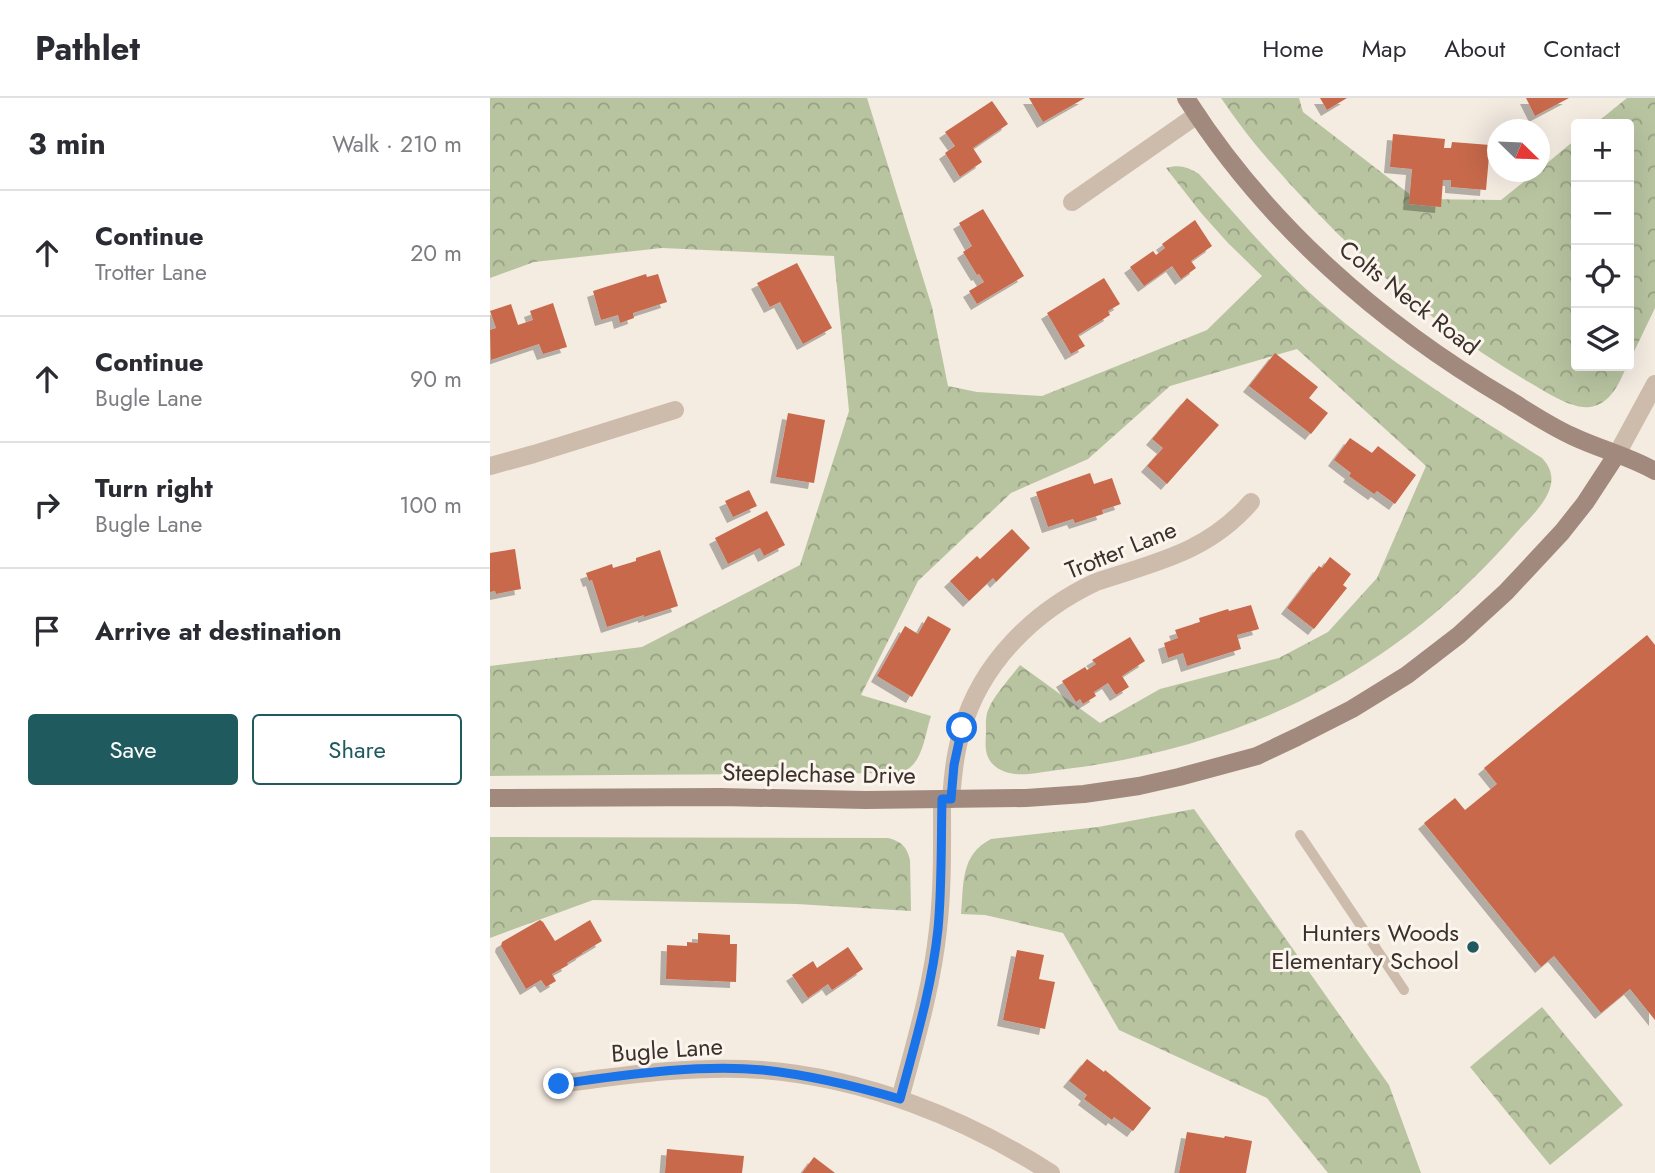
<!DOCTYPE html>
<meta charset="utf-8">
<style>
body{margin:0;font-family:Jost,sans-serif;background:#f2f2f3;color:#2b2b33}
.controls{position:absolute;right:21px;top:21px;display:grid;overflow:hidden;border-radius:7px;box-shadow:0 7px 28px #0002}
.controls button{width:63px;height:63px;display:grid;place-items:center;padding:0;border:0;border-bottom:2px solid #e1e1e2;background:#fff;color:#2b2b33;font:35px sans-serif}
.compass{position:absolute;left:997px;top:21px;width:63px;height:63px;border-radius:50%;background:#fff;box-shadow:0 7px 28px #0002;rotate:113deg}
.stop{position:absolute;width:21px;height:21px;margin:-16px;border:5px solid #1a73e8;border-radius:50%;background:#fff}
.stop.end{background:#1a73e8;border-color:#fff;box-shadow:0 2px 7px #0008}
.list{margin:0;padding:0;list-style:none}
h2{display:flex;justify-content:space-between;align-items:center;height:91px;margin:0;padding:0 28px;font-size:30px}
h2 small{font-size:23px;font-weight:400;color:#7c7c81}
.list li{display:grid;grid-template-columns:46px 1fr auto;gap:21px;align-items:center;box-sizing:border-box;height:126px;padding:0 28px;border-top:2px solid #e1e1e2}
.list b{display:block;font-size:26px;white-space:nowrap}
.list p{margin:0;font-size:23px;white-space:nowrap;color:#7c7c81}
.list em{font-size:23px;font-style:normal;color:#7c7c81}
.actions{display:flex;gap:14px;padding:21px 28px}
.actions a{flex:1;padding:16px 0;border:2px solid #1f5a5e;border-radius:7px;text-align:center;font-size:24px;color:#1f5a5e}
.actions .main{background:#1f5a5e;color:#fff}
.icon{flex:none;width:38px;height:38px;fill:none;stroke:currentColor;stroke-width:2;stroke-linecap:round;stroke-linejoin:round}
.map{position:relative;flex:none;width:1165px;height:1075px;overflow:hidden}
header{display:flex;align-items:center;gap:42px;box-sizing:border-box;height:98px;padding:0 35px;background:#fff;border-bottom:2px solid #e1e1e2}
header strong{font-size:33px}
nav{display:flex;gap:38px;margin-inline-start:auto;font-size:24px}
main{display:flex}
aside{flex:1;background:#fff}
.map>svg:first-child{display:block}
</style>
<header>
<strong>Pathlet</strong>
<nav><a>Home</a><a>Map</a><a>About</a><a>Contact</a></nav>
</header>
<main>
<aside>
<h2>3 min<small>Walk · 210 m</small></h2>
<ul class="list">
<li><svg class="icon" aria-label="ahead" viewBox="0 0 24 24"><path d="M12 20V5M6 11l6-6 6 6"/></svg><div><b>Continue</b><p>Trotter Lane</p></div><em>20 m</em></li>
<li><svg class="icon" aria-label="ahead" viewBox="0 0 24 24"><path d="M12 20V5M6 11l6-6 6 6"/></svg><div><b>Continue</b><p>Bugle Lane</p></div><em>90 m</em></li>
<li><svg class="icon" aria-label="right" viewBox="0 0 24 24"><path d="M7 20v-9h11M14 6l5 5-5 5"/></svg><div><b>Turn right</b><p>Bugle Lane</p></div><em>100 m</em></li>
<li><svg class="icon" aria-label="arrive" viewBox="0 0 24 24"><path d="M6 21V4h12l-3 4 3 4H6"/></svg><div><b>Arrive at destination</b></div></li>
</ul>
<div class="actions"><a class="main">Save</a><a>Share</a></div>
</aside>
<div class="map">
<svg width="1165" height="1075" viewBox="0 0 1165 1075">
<defs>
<pattern id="forest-crowns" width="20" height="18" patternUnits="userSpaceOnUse" patternTransform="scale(1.75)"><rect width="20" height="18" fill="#b8c4a0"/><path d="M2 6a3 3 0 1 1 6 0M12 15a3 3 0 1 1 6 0" fill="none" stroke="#97a083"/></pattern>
<filter id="shadow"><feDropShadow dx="-6" dy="6" stdDeviation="0" flood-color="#0004"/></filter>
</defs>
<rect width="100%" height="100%" fill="#f4ebe1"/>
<!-- forest -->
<path fill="url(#forest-crowns)" d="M0,0H377L442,209L458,288L487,294L552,298L717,232L772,178L738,145L712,116L676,70C689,66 698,69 709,76C748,119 786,165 830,204C898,264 976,312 1052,360C1078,387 1044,415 1026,435C968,502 899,558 820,598C742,638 656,662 568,672C549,674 523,682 506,669C495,661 495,649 496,636C496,628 495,617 499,610C504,598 521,579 530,567L610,625L670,591L789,560L838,534L887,480L936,368L807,251L680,288L598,361L521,395L428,483L371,597L441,618C434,639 433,670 408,675L0,678V568L152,549L310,467L359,313L344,158L172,150L44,164L0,180Z
M731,0H809L813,14L926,101L1011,102L1046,74H1050V71L1086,41V268H1137C1129,285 1121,306 1100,309C1082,312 1053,292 1037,283C938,225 851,146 776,59C760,41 745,20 731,0Z
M1137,0H1165V210L1139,264V26H1105Z
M704,711L899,987L931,1075H838L777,1000L629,932L573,835L495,817L471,816C474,786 470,757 501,741L608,729Z
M0,739L398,740C411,743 417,749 420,762L421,813L307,806L103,802L0,840Z
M1052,909L1133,1007L1060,1067L980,969Z"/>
<!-- building -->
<path fill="#c8694b" filter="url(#shadow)" d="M539,0H595L553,24Z
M830,0H857L837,12Z
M1036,0H1079L1045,18Z
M502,3L518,26L483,50L492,64L470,79L455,55L465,48L455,34Z
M903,36L955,41L954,50H961L962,44L1000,47L996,92L961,89V82H953L951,109L919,106L922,71L900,69Z
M493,111L534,178L487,206L479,193L494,184L489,176L487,177L473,154L482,148L469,125Z
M705,122L722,148L701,163L706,170L691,181L682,168L654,188L640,169L663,153L666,157L675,150L672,146Z
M307,165L342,230L313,246L290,204L280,209L267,185Z
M156,176L157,179L168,176L177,204L143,215L144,220L130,225L128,217L111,222L103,193Z
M614,180L630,206L618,213L620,217L588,237L595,248L581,256L557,215Z
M63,205L77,249L53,256L49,246L1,262L0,232L6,230L0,213L21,206L28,227L43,222L40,213Z
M785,255L828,289L819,300L838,315L821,336L759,288Z
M697,300L729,327L677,386L657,368L673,350L662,341Z
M298,315L335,322L324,385L286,379Z
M860,340L882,355L888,348L926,377L905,406L887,393L884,396L859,378L861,375L844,362Z
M600,375L604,386L622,380L631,406L612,412L613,416L585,425L583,421L558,429L546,394Z
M259,392L267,408L243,419L235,403Z
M277,413L295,447L274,458L270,450L238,466L225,440Z
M522,431L540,450L506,484L503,480L479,503L460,483L487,458L490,461Z
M25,451L31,491L6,496L5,493L0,494V455Z
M170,452L188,508L154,519V517L117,529L102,482L99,483L96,475L122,466L123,470L146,463V460Z
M840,459L861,476L853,487L857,490L824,531L797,510L829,468L832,470Z
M761,507L769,531L747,537L751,551L697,568L693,555L678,560L674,545L688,540L685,532L710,524L709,520L738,511L739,513Z
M438,518L461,531L422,599L387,578L415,528L428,536Z
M1157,537L1165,547V922L1140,891L1111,915L1064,858L1051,869L934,725L965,700L975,712L1007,686L994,670Z
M640,539L655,563L632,578L639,589L626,597L618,585L604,594L606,598L593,606L590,601L586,604L572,583L595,569L597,572L606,566L602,562Z
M50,822L53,824L65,843L100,822L112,843L92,855V856L77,865L78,867L62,876L66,883L56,889L51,882L36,891L11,848L12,844Z
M208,835L240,837V846H247L246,884L176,881L177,847L197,848V844L208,845Z
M358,849L373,871L342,892L338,886L318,900L302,877L323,863L327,870Z
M527,852L554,857L549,881L565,884L555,931L513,922Z
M597,961L614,974L615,972L661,1010L643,1033L624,1019L622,1022L594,1001L597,997L579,983Z
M697,1034L734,1040L735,1038L762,1043L756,1075H689Z
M177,1051L254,1058L252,1075H175Z
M324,1059L345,1075H312Z"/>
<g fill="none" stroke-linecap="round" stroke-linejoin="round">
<!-- lane -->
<path stroke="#cdbbac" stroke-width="10" d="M810,737L914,892"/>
<!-- street -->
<path stroke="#cdbbac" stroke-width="18" d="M582,104L707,17
M1127,356L1165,286
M0,368L44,356L185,312
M461,701C463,677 465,655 472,632C491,565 544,513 606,484C666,464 718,454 761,404
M69,986C136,977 204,967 272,972C375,980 475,1020 561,1075
M410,1001C425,945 442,889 448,831C453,789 452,744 452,701"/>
<!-- secondary -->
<path stroke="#a18a7d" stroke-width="18" d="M696,0C776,126 890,226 1018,301C1039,314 1060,328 1082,338C1109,351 1139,358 1165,373
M0,700L231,699L376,702L536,700L594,696L649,688L689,679L767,658L807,639L862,611L917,577L969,537L1016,494L1072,434L1095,405L1127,356"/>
</g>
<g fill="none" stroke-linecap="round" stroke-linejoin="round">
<!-- route -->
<path stroke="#1a73e8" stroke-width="9" d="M69,986C136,977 206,966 273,972C320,977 365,988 410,1001C425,945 442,889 448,831C452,789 451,744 452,701H461L464,667L472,630"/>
</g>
<!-- markers -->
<circle fill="#1f5a5e" stroke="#fbf5ee" stroke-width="2.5" cx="983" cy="849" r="7"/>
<g text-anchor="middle" stroke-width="6" stroke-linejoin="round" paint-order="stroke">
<!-- street labels -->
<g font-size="24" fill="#3b302b" stroke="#fbf5ee">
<text transform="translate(919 200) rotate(38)" y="8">Colts Neck Road</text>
<text transform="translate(631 452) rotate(-22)" y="8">Trotter Lane</text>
<text transform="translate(329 676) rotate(1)" y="8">Steeplechase Drive</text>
<text transform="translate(177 952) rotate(-4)" y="8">Bugle Lane</text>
</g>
<!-- poi labels -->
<g font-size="24" fill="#3b302b" stroke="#fbf5ee" text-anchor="end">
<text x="969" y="843">Hunters Woods<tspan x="969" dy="28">Elementary School</tspan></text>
</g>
</g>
</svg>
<div class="controls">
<button>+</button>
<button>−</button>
<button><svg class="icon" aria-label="locate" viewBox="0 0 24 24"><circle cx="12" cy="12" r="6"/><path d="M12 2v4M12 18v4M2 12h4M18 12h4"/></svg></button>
<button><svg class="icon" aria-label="layers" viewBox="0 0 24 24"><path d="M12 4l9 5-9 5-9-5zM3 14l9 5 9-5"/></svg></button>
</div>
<svg class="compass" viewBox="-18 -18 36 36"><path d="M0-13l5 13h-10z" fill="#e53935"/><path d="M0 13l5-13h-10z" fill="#7c7c81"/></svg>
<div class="stop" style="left:472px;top:630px"></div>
<div class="stop end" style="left:69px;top:986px"></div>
</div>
</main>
